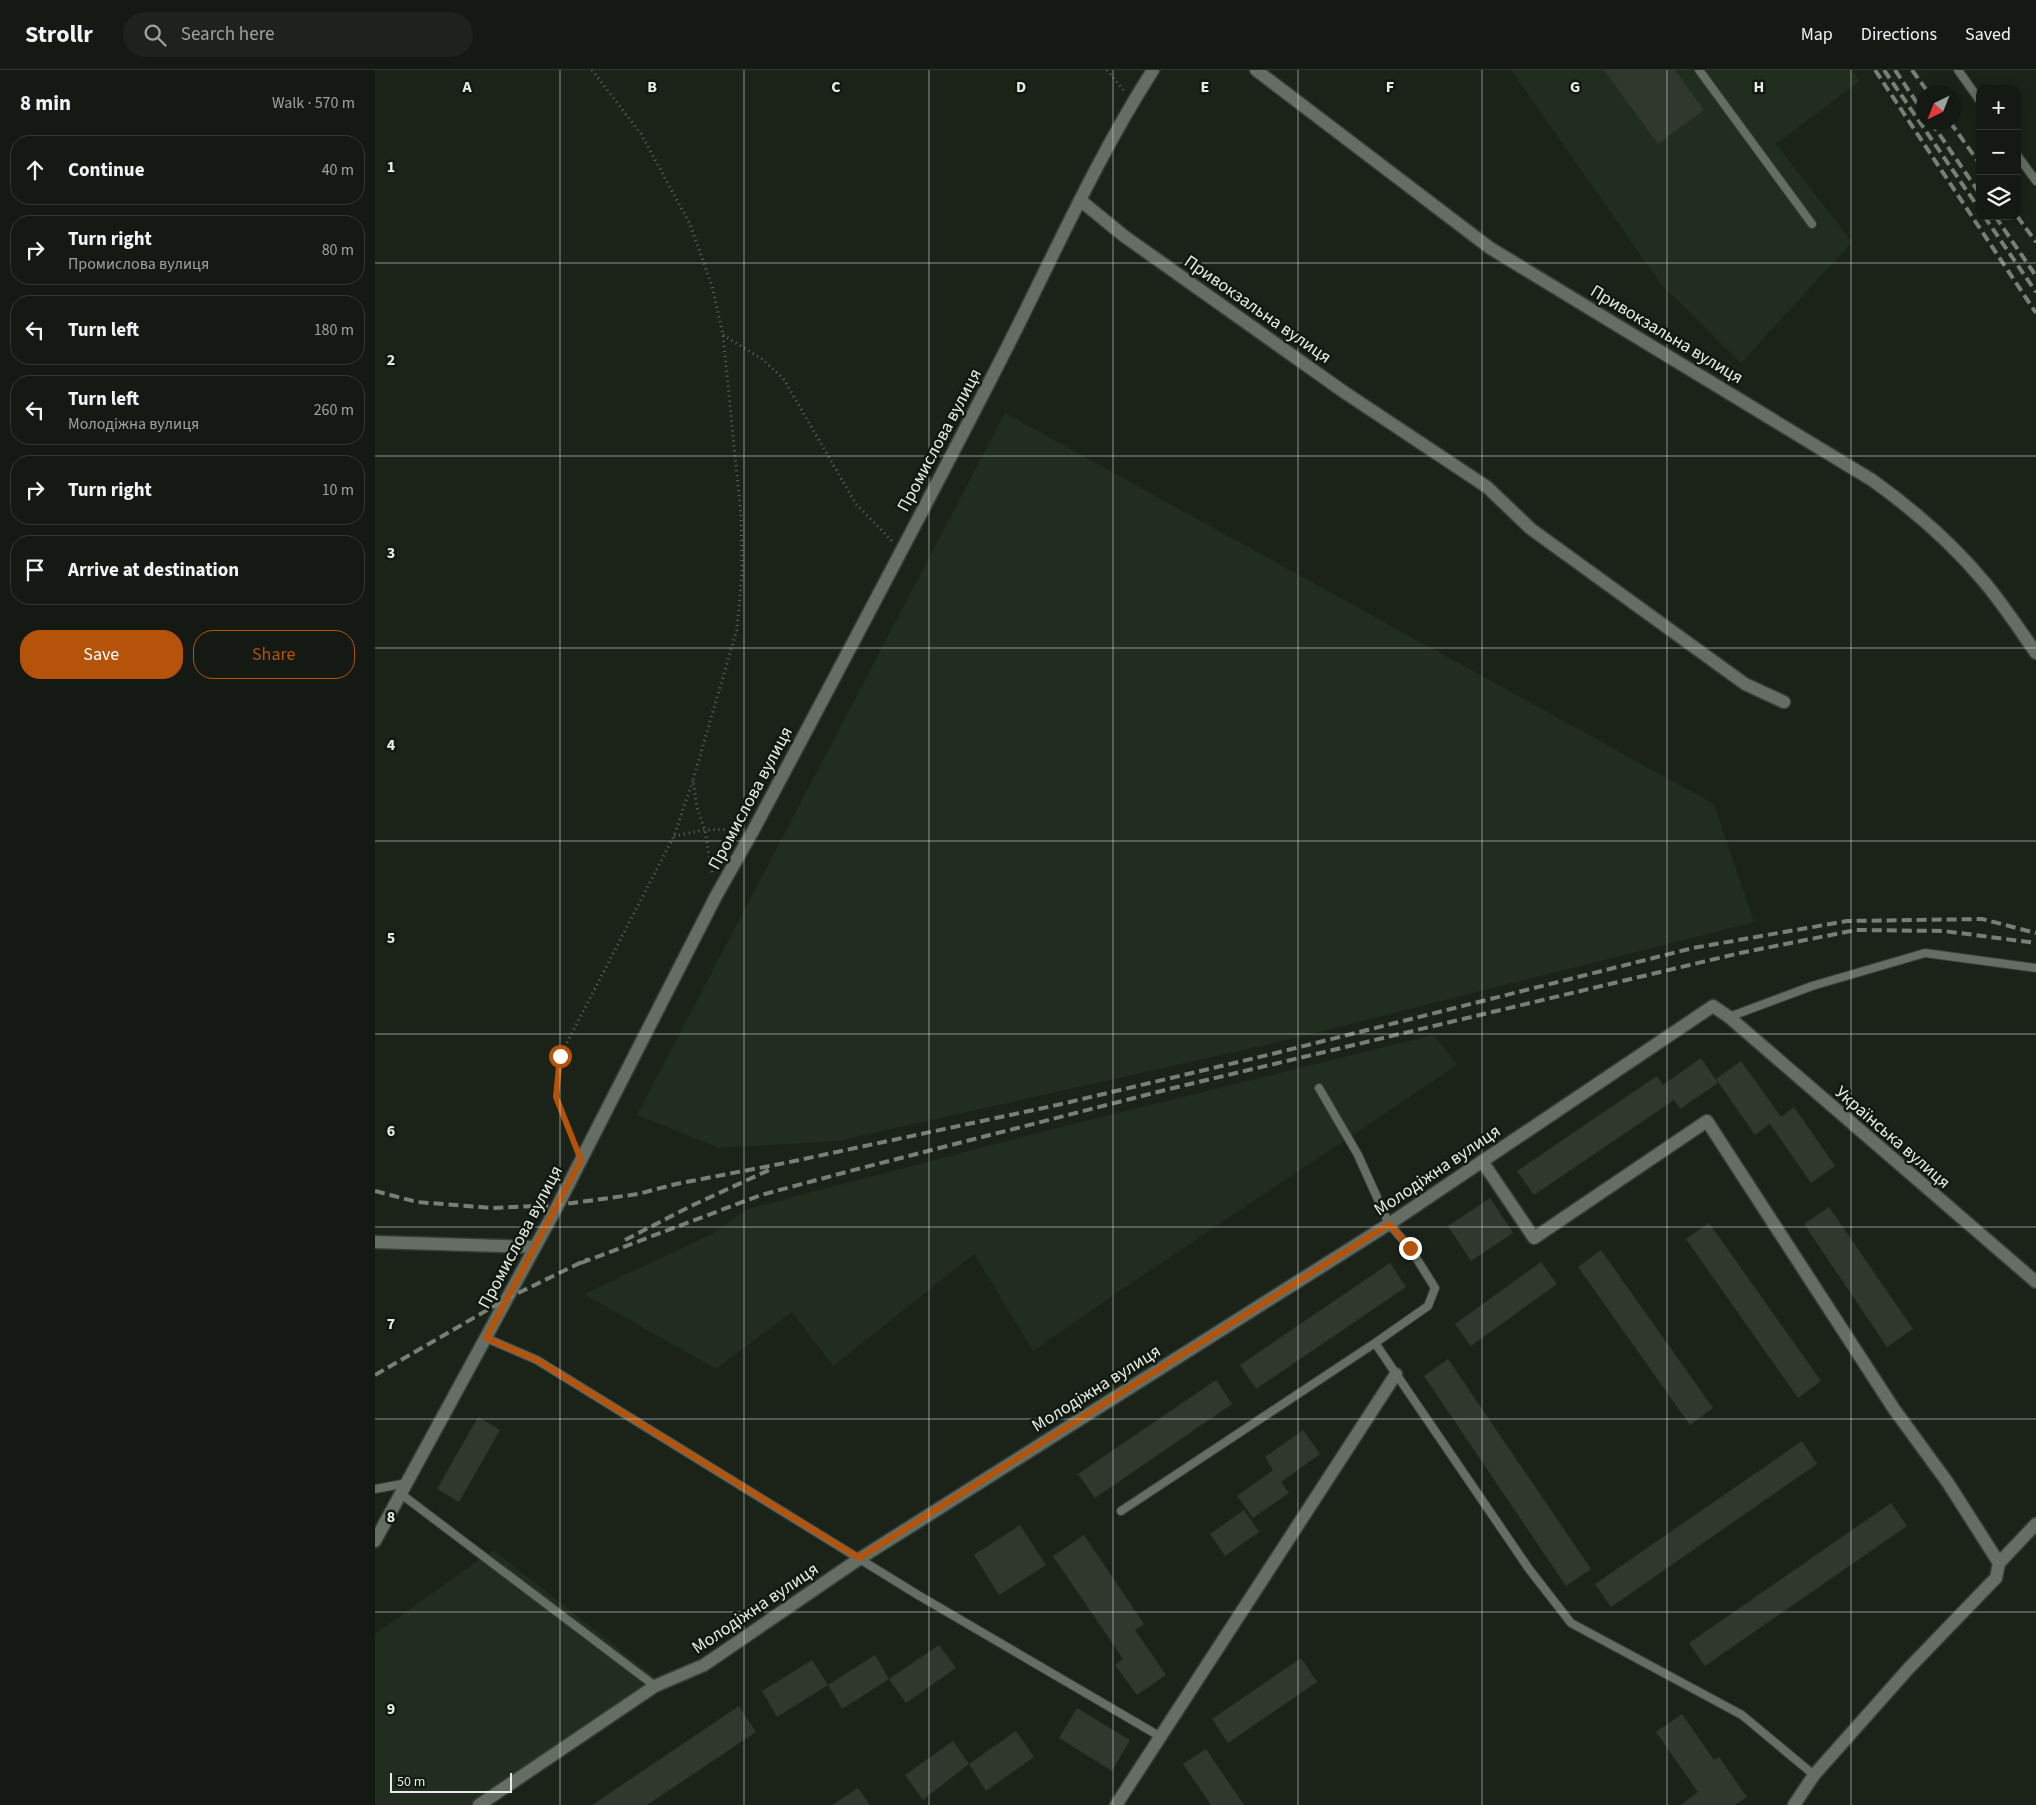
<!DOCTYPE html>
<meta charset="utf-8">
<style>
body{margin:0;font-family:"Source Sans 3",sans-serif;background:#1d231c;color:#f1f3f6}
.controls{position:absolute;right:15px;top:15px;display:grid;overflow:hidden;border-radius:10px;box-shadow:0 2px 12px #0003}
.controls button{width:45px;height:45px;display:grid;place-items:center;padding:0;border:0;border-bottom:1px solid #333833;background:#141a13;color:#f1f3f6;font:25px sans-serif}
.compass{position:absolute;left:1541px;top:15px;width:45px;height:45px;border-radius:50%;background:#141a13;box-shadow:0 2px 12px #0003;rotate:223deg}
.scale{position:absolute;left:15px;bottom:12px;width:122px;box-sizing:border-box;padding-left:5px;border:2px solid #e7ede6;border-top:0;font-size:14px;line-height:18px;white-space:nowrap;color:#e7ede6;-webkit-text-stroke:4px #111910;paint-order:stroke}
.stop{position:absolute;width:15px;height:15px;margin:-11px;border:4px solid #b45309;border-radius:50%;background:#fff}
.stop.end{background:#b45309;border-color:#fff;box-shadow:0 1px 5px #0008}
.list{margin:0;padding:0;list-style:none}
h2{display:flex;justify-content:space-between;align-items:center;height:65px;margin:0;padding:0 20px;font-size:21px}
h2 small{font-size:16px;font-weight:400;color:#9da1a0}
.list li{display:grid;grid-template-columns:32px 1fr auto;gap:15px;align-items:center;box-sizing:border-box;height:70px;margin:0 10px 10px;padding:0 10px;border:1px solid #333833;border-radius:20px}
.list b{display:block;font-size:19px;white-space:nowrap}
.list p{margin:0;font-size:16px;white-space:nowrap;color:#9da1a0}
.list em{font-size:16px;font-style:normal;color:#9da1a0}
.actions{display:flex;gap:10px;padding:15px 20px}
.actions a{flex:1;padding:11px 0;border:1px solid #b45309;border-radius:20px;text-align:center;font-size:18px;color:#b45309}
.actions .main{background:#b45309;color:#fff}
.icon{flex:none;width:28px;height:28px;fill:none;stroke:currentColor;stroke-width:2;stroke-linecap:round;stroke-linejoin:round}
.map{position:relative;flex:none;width:1661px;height:1735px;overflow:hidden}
header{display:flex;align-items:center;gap:30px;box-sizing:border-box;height:70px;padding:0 25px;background:#141a13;border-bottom:1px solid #333833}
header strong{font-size:24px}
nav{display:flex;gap:28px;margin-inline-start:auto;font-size:18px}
.search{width:350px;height:45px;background:#1d231c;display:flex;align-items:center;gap:12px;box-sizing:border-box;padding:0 18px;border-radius:28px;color:#9da1a0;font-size:19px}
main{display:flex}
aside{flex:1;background:#141a13}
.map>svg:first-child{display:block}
</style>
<header>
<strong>Strollr</strong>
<div class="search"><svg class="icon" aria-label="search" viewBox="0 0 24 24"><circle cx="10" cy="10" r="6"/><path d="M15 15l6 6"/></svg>Search here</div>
<nav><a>Map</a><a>Directions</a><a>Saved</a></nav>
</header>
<main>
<aside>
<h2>8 min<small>Walk · 570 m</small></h2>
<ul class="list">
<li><svg class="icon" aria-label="ahead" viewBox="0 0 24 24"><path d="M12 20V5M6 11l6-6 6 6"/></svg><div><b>Continue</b></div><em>40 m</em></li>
<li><svg class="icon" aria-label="right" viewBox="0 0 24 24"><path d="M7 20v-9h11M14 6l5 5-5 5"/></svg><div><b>Turn right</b><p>Промислова вулиця</p></div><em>80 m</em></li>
<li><svg class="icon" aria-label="left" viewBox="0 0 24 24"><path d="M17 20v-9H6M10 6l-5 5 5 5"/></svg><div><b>Turn left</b></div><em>180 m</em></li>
<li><svg class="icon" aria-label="left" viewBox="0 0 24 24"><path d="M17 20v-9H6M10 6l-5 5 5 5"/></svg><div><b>Turn left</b><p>Молодіжна вулиця</p></div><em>260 m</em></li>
<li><svg class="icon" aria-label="right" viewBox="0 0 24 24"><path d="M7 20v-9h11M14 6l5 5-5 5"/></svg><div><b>Turn right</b></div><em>10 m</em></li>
<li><svg class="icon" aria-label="arrive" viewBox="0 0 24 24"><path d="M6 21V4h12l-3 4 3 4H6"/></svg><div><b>Arrive at destination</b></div></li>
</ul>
<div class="actions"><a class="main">Save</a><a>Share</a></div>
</aside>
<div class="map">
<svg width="1661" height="1735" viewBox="0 0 1661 1735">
<rect width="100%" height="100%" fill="#1b2319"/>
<!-- built -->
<path fill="#212d1f" d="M1136,0H1477L1485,11L1401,74L1477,172L1366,293L1286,214Z
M630,343L1339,734L1379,852L908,971L463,1071L344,1078L262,1045Z
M1059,965L1082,995L740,1224L658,1281L599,1184L458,1296L417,1242L341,1299L209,1224L335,1165L373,1139L682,1058Z
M118,1480L281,1608L96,1735H0V1564Z"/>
<!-- building -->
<path fill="#30382e" d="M1229,0H1300L1329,40L1283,74Z
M1326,988L1343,1013L1305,1039L1299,1030L1159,1125L1142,1101L1282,1006L1288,1015Z
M1366,991L1406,1047L1419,1037L1460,1096L1436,1113L1395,1054L1380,1065L1341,1009Z
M1115,1128L1138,1163L1096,1191L1073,1156Z
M1454,1137L1538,1259L1512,1277L1429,1154Z
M1334,1153L1446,1311L1423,1328L1311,1169Z
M1226,1180L1338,1338L1315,1355L1203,1197Z
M1166,1192L1182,1214L1096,1276L1080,1254Z
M1015,1193L1031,1217L881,1319L865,1295Z
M1073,1289L1216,1499L1191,1516L1049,1306Z
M841,1310L857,1334L720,1428L703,1404Z
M103,1347L125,1360L84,1432L62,1419Z
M928,1360L945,1384L906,1412L914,1423L878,1448L862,1426L898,1400L890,1387Z
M1427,1371L1442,1394L1236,1537L1220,1514Z
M1516,1433L1532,1456L1330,1596L1314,1573Z
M869,1440L884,1462L850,1486L835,1464Z
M645,1455L671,1495L624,1525L599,1485Z
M709,1465L769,1554L760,1560L791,1605L762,1625L740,1595L748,1589L678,1486Z
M564,1575L581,1598L531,1633L514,1609Z
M500,1585L514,1609L467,1639L453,1615Z
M926,1588L942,1612L853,1673L837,1649Z
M437,1590L453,1615L402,1647L387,1621Z
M364,1636L381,1662L272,1735H217Z
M702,1638L755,1670L737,1701L684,1668Z
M1307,1644L1339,1690L1344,1687L1372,1727L1360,1735H1306L1323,1722L1281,1662Z
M641,1661L659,1687L611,1721L594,1694Z
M578,1671L594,1694L548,1730L530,1705Z
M831,1679L869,1735H836L808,1694Z
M483,1718L495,1735H457Z"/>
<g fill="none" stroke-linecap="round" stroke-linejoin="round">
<!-- lane casing -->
<g stroke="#373e36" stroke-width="10">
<path id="lane" d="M1324,0L1437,154
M1583,0L1605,31
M1642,85L1661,111
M1354,947L1437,916L1550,883L1661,898
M111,1268L162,1290L543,1525L786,1667
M1000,1273L1154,1499L1196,1553L1367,1645L1439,1705
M0,1419L32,1413
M26,1424L280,1616
M746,1441L1000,1273L1053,1236L1060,1218L1035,1178L1014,1154L983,1085L944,1018"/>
</g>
<!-- street casing -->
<g stroke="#373e36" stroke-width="15">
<path id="street" d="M705,130L749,166L969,322L1112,417L1156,459L1370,614L1409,632
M1107,1091L1159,1168L1332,1051L1519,1339L1573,1413L1624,1493
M0,1172L159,1177
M104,1735L280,1616L329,1595L484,1489L1014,1154L1338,936L1354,947L1661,1212
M741,1735L1021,1304
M1419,1735L1439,1705L1534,1598L1615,1514L1621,1508L1624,1493L1661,1454"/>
</g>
<!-- secondary casing -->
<g stroke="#373e36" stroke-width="15">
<path id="secondary" d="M881,0L1115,178L1497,410C1539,440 1578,474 1611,514C1629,536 1645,560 1661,583
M0,1471L183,1135L341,826L379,759C460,607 541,455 620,301C672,201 717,95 778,0"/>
</g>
<!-- path -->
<path stroke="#5e665d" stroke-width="3" stroke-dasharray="1 4" stroke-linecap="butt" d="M217,0L266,64L315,154L337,216L348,265L366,446L367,502L362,559L318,710L322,738L330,760L337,803
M732,0L750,22
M348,265L387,289L408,308L481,434L517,471
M299,766L330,760L363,759
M200,1072L181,1027L185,986L299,766L318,710"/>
<!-- lane -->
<use href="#lane" stroke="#646e62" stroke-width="8"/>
<!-- street -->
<use href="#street" stroke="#646e62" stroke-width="12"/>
<!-- secondary -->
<use href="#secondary" stroke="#646e62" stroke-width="12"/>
<!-- rail -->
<path stroke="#787f76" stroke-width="4" stroke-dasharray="10 5" stroke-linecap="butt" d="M1500,0L1661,243
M1509,0L1605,140
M1520,0L1548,42
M1537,0L1553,22
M1556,52L1605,124
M1575,52L1605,94
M1609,146L1661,222
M1620,146L1661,206
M1642,146L1661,172
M0,1121L42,1132L118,1138L183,1135L263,1124L301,1114L410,1093L682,1035L897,984L1318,878L1472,851L1607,849L1661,863
M250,1170L316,1136L394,1100
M206,1193L386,1125L475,1101L794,1019L1365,883L1481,860L1569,861L1661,873
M0,1305L133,1228L213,1189"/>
</g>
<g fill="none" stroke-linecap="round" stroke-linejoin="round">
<!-- route -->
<path stroke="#b45309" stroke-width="6" d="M185,986L181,1027L206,1090L111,1268L162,1290L484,1488L1014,1154L1035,1178"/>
</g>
<!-- grid -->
<path fill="none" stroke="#e7ede6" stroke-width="1" stroke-opacity="0.55" d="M185,0V1735M369,0V1735M554,0V1735M738,0V1735M923,0V1735M1107,0V1735M1292,0V1735M1476,0V1735M0,193H1661M0,386H1661M0,578H1661M0,771H1661M0,964H1661M0,1157H1661M0,1349H1661M0,1542H1661"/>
<g text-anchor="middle" stroke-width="5" stroke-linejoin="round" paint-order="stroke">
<!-- street labels -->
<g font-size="18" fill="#e7ede6" stroke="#111910">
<text transform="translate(883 239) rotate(35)" y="6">Привокзальна вулиця</text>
<text transform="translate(1292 264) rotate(31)" y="6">Привокзальна вулиця</text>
<text transform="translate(564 370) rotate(-62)" y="6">Промислова вулиця</text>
<text transform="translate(375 728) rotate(-62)" y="6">Промислова вулиця</text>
<text transform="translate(1518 1067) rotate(41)" y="6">Українська вулиця</text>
<text transform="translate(1062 1100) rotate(-34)" y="6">Молодіжна вулиця</text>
<text transform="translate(145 1167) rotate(-62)" y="6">Промислова вулиця</text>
<text transform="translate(721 1318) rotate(-32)" y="6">Молодіжна вулиця</text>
<text transform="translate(380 1538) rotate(-34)" y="6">Молодіжна вулиця</text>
</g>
</g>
<g font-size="16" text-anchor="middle" font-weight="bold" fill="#e7ede6" stroke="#111910" stroke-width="5" stroke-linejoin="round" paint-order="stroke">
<text x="92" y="22">A</text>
<text x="277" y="22">B</text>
<text x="461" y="22">C</text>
<text x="646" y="22">D</text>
<text x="830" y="22">E</text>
<text x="1015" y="22">F</text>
<text x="1200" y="22">G</text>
<text x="1384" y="22">H</text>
<text x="16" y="102">1</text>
<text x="16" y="295">2</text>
<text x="16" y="488">3</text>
<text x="16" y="680">4</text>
<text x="16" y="873">5</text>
<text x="16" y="1066">6</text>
<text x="16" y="1259">7</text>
<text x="16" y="1452">8</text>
<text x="16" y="1644">9</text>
</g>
</svg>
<div class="controls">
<button>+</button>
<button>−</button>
<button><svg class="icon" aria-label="layers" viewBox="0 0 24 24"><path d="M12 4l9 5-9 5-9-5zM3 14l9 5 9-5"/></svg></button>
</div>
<svg class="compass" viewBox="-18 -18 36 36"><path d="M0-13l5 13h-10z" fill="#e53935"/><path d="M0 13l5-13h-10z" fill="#9da1a0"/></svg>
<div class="scale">50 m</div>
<div class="stop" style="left:185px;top:986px"></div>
<div class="stop end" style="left:1035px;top:1178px"></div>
</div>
</main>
